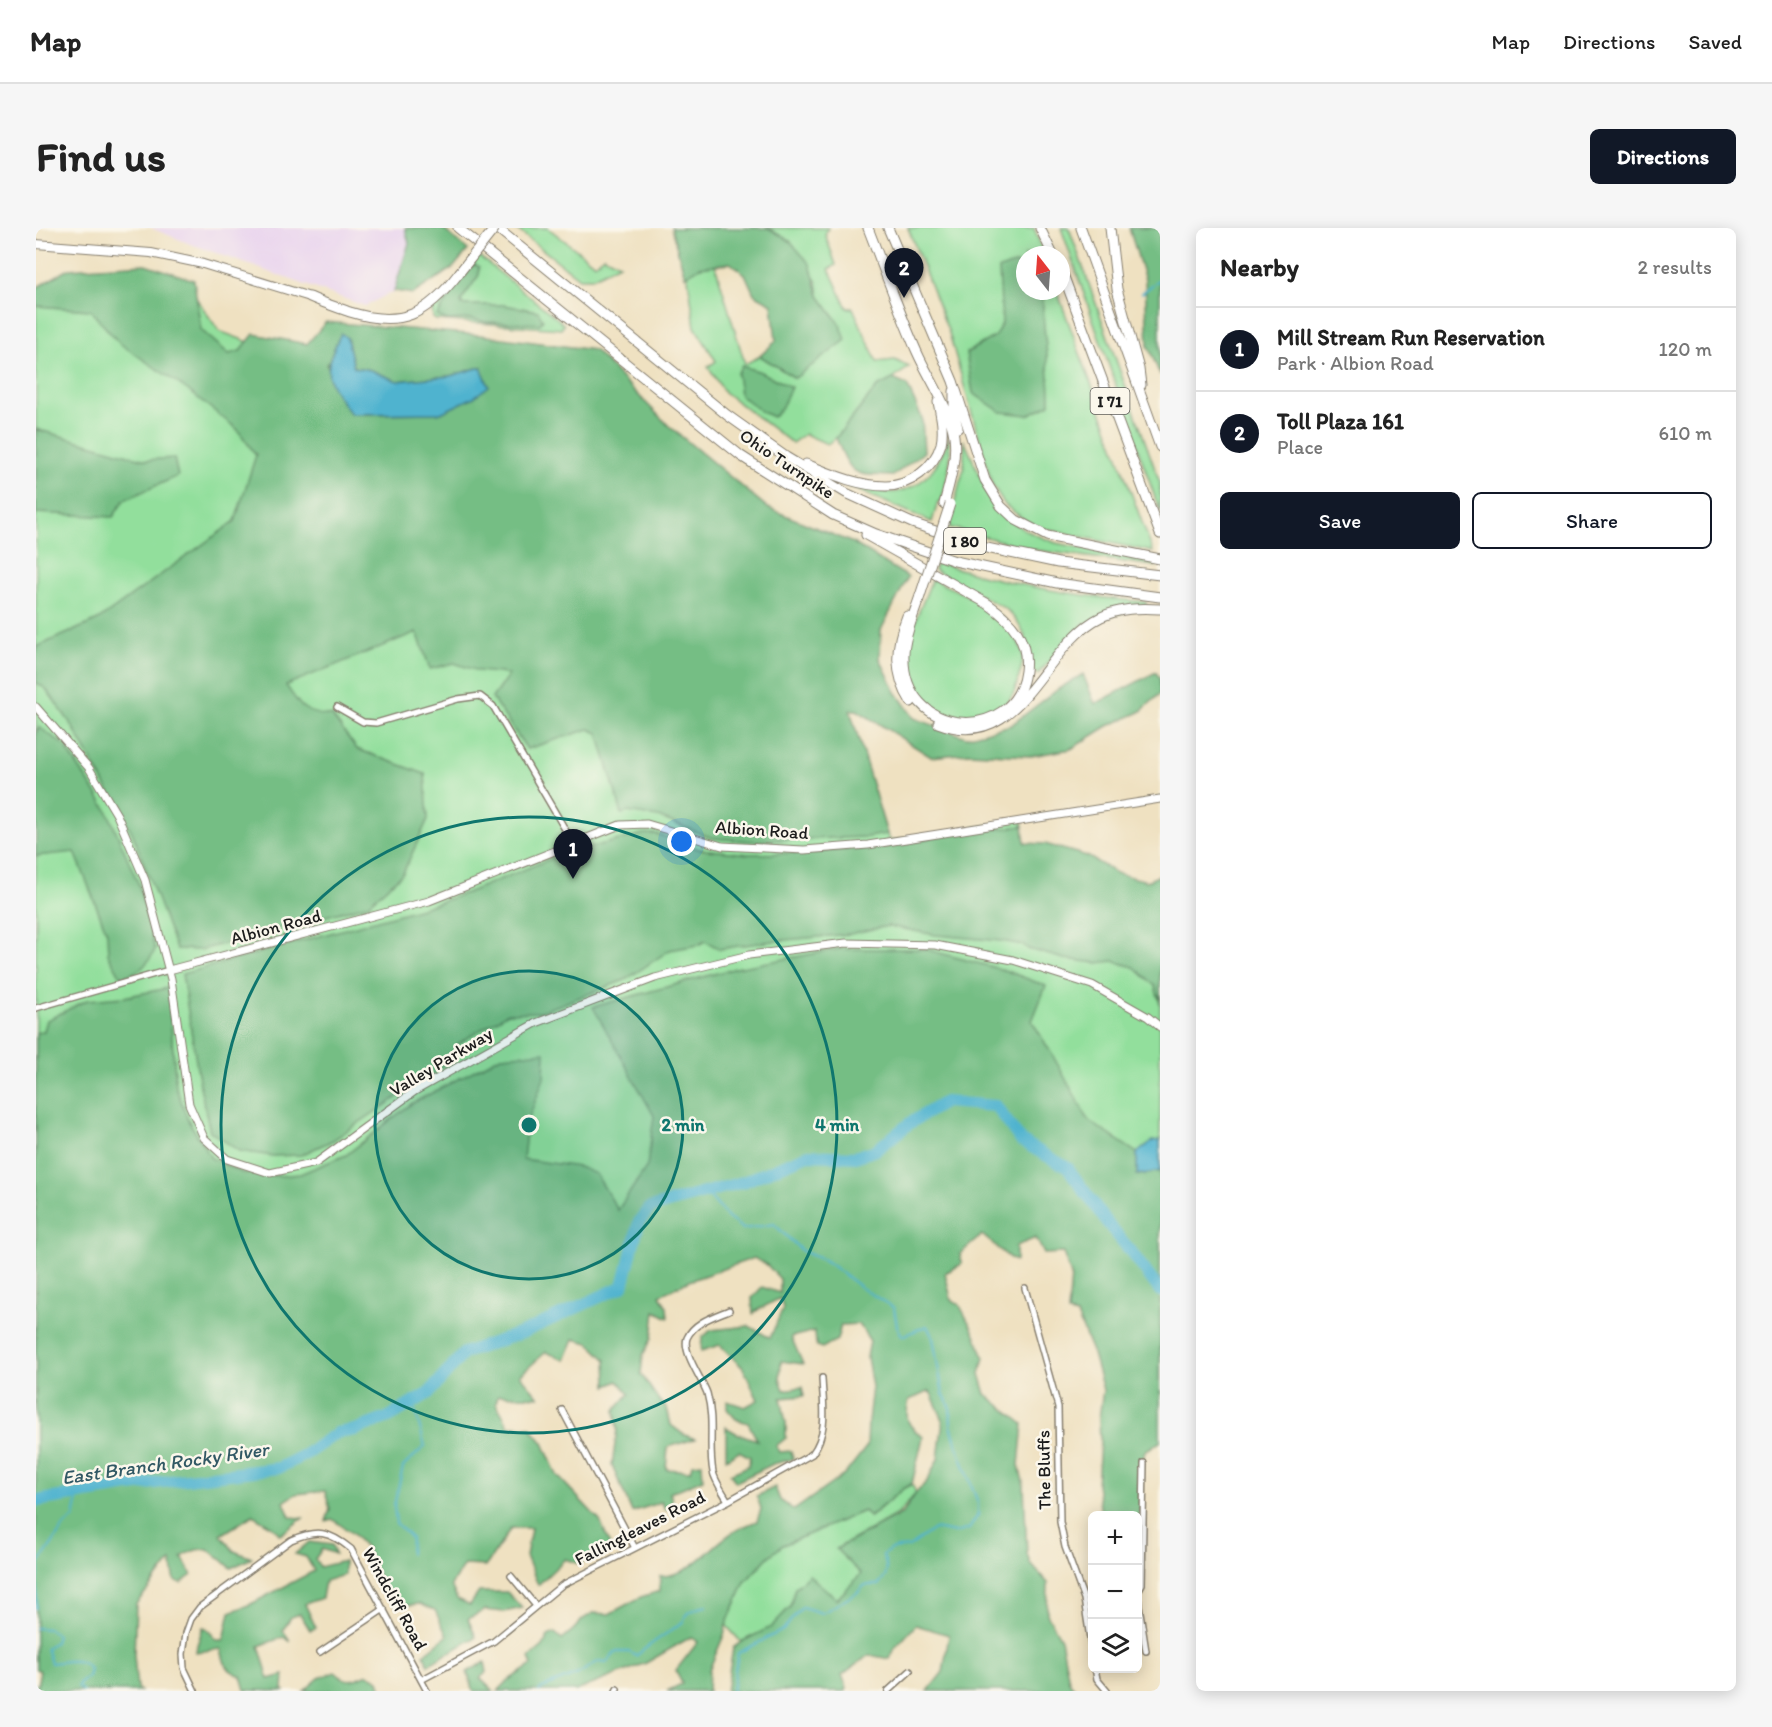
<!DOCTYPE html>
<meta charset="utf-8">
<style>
body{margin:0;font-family:Itim,sans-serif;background:#f6f6f6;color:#222}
.controls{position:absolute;right:18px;bottom:18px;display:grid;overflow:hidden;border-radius:9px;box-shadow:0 3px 15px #0003}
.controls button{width:54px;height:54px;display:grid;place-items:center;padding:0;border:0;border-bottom:2px solid #e0e0e0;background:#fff;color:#222;font:30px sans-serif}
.compass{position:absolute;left:980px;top:18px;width:54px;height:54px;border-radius:50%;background:#fff;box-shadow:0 3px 15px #0003;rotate:343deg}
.you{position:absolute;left:646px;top:614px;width:21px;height:21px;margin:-15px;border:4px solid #fff;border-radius:50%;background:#1a73e8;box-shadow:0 0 0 9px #1a73e833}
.badge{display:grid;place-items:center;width:39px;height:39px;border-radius:50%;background:#111827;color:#fff;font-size:20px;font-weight:700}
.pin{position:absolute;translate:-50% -50px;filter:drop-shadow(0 2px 3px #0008)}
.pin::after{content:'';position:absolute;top:32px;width:21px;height:18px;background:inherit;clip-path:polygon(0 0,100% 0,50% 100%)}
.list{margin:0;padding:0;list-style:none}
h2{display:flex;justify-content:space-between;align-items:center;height:78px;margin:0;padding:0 24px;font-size:26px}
h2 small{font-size:20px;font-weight:400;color:#767676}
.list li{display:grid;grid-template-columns:39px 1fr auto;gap:18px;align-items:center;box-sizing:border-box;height:84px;padding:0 24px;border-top:2px solid #e0e0e0}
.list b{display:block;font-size:22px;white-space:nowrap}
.list p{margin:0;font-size:20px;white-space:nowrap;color:#767676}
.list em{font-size:20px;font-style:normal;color:#767676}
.actions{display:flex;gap:12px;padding:18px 24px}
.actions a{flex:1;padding:14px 0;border:2px solid #111827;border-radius:9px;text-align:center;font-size:21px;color:#111827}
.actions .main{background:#111827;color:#fff}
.icon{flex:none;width:33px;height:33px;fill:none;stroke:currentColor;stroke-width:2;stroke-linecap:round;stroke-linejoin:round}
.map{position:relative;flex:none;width:1124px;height:1463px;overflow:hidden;border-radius:9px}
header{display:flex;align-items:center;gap:36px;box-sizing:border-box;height:84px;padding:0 30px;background:#fff;border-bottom:2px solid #e0e0e0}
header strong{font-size:28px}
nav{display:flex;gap:33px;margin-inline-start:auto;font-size:21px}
.intro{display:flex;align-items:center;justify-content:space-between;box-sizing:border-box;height:144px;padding:0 36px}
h1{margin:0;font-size:42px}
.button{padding:15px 27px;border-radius:9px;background:#111827;color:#fff;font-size:21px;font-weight:700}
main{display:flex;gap:36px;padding:0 36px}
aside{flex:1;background:#fff;border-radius:9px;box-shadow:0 3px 15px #0003}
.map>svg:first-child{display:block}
</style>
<header>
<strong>Map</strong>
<nav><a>Map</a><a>Directions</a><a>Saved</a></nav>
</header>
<div class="intro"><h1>Find us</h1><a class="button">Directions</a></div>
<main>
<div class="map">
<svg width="1124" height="1463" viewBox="0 0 1124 1463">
<rect width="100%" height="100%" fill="#fbf7ec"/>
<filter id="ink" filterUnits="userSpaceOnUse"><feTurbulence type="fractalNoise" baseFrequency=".0167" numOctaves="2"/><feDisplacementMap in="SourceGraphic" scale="12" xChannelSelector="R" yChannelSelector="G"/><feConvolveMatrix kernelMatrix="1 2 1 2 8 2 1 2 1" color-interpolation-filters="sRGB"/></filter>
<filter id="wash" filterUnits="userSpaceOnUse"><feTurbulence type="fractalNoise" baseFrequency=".008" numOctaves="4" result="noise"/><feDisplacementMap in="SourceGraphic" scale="24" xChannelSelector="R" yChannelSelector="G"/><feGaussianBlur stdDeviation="1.35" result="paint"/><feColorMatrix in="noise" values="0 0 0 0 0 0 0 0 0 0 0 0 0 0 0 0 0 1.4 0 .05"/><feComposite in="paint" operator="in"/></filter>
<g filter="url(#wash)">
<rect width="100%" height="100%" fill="#efe1c1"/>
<!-- built -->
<path fill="#e8d2ee" d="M115,0H369L373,15L358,63L329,78L152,15Z"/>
<!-- green -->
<path fill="#92df9c" stroke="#577e5c" stroke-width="1.5" d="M479,0H512L559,36L568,28L583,36L556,50H543Z
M645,0H668L709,136L724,128L759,150L805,98L783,68L781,54L754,13L731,0H792L789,6L800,37L793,41L811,80H817L841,134L859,132L873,139L857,151L841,159L800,210L791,216L769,206L756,215L688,164L672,139L680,133L659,99Z
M872,0H998L1008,27H989V63H1021L1117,324L1008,301L993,295L969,277L956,256L913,105Z
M1025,0H1033L1124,255V284Z
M443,28L523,92L528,97L525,101L400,92L397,90L396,80L418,58Z
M151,57L183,103L242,125L311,104L548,144L761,308L853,613L986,592L989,615L1124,708V1177L1012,993L722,1027L0,1292V60Z
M912,209C918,230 910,254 905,275L902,274L896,294L805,255C822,258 843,266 860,264C888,260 906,234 912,209Z
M928,212L954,271L978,295L995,305L1020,315L1120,334L1121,338L999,322L912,299L928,240Z
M901,334C970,357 1038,368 1110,374V378L1048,396L1002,446L995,442C993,415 989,400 970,381L898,342Z
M896,351C917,362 950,374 968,391C971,394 973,398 975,402C987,420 990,428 983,448C981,454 980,461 977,466C961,496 911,498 888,476C877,466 872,444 871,429C870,409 889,371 896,351Z
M876,1256L880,1265L863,1285L800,1321L826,1346L801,1371L759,1360L754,1379L735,1400L705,1414L690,1397L709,1354L732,1329L747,1317L828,1283L834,1289L868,1260Z"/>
<!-- forest -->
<path fill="#75be84" stroke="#486d50" stroke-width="1.5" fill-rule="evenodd" d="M369,0H406L432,22L417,40L377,66L358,63L373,15Z
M635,0H731L754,13L774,36L783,68L805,98L810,112L759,150L724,128L740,113L736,76L718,66L709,46L694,35L664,39L649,48Z
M1093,0H1124V147L1112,118L1109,52Z
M109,36L158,52L165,102L193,126L204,123L218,106L271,116L290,94L444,107L558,122L633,198L732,280L817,315L872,349L845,402L844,431L860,464L878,490L930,509L975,497L1022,461L1047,446L1059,476L1120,444L1124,452V466L1104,484L1072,498L1035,521L995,528L932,525L895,529L821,482H814L851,606L832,609L713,613L676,610L622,589L592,584L586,586L562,505L553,501L491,521L456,470L473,446L442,443L418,435L394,441L381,404L250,457C264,479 268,486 296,488L321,521L389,546L392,591L367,645L331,677L165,722L140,721L96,604L35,496L10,461L0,454V419L62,392L199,293L220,227L201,201L153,163L83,115L54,82L0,78V60L32,41ZM305,106L311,110L318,139L335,142L361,153L414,148L445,139L405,185L315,186L291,137Z
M438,36L443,39V47L425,73L426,77H468L502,83L507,92L504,96L450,94L435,91L411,92L401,88L415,65Z
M979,36L989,38V63H1007C1005,101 1015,138 1014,176L992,187L965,184L937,165L930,125L959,108L966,95L963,41Z
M706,138L725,144L755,159L745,181L737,189L726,184L704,167L701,145Z
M857,151L871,157L886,190L888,224L857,248C817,247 816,249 800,210L841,159Z
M0,201L110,232L138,230L142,248L88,272L77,289L0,285Z
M3,499L28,517L71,582L103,657L119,722C110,739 103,745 85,749L72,726L71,705L39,624L0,628V505Z
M987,598L989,615L1009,616L1051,628L1080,645L1111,653L1124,647V776L1119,758L1098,739L1077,733L1062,735L1028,731L992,721L987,717L966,713L900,707L852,698L814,706L728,714L684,721L669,713L662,717L634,722L589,752L523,777L503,784L472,785L423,815L405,840L297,912L265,927L237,928L203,923L174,903L164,858L146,746L389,679L433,664L524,627L607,606H621L663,621L713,626L766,625L840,620L915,606Z
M803,721H889L971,743L1010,758L996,793L1017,828L1053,893L1101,925L1102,947L1124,943V1214L1109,1223L1104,1245L1103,1347L1102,1350V1288L1065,1287L1061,1256L1064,1214L1063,1190L1067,1162L1057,1126L1041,1087L1032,1085L1035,1047L1027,1025L1008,1026L1000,1010L980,1018V1033L975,1031L946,1007L924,1026L926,1036L909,1045L915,1071L923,1076L939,1106L948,1129L944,1146L950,1166L987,1196L983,1237L988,1258L991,1326L994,1335L1012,1355L1011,1386L1025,1411L1033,1453L1040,1463H892L907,1444L913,1407L880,1397L859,1420L854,1431L833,1427L806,1447L811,1460L810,1463H690L697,1420L705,1414L735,1399L754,1379L759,1360L773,1347L801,1371L825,1346L800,1321L867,1285L880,1265L891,1253L902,1231L907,1192L894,1163L873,1172C868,1192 872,1198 887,1209L876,1256L868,1260L833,1289L828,1283L747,1317L732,1329L709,1354L690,1397L688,1407L673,1442L672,1463H631L646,1456L640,1442L662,1414L655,1409L610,1435L540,1463H462L474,1451L496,1437L493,1430L507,1418L512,1408L519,1405L526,1411L537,1402L547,1391L557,1385L573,1386L605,1369L624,1363V1348C656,1349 673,1318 699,1303C706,1299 714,1296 721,1293L725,1281L721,1268L739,1259L744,1272L758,1282L809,1246L831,1218L832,1193L836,1159L831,1129L834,1113L823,1096L805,1097L801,1112L786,1120L780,1118L779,1103L755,1109L767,1136L745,1133L744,1151L748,1162L766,1159L768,1168L745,1170L750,1195V1210L740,1218L744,1224L755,1223L757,1231L737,1236L700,1254L694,1246L712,1238L714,1229L703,1223L690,1231V1199L700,1205L721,1212L712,1195L700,1191L691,1181V1173L709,1179L722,1172L707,1140L684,1117L665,1123L666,1110L675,1102L713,1098L734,1110L747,1080L744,1070L718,1084L717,1087L716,1070L726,1059L744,1065V1051L731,1037L718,1030L653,1053L624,1067L631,1079L632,1090L619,1083L616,1110L607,1127L605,1146L624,1174L631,1180L635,1197L647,1206L659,1211L632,1219L630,1241L654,1243L656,1236L666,1235L667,1251L634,1265L638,1278L630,1282L625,1274L596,1284L576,1238L581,1201L579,1182L593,1166L582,1153L571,1158L570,1132L553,1115L538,1111L529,1132L510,1124L484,1147L503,1169L462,1167L460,1175L473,1198L494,1199L507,1215L521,1247L564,1293L575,1320L543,1336L529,1331L502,1357L490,1328L495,1300H475L450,1338L428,1337L415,1357L421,1371L434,1377L443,1364H471L486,1380L468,1384L449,1382L432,1391L440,1409L392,1437L388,1426L411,1408L399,1382L384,1376L360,1378L345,1355L330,1320L317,1306L296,1291L290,1293L294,1281L289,1263L260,1266L248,1274L254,1289L267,1290L244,1307L238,1300L217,1287L185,1307L198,1323L216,1330L195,1340C177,1324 169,1313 146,1329L156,1347L145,1355L139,1353L135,1333L100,1376L98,1427L101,1460L104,1463H0L4,1443L0,1441V805L8,803L11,792L51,772L88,769L132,760L140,859L152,892L175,930L206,945L243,948L264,946L310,927L375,876L465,828L509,824L508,850L491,895L487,931L543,939L560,946L582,982L611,938L618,888L557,779L700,740Z
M273,1314L296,1317L299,1326L286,1321L279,1331L284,1339L308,1333V1347L289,1353L286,1370L269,1376L280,1400L274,1402L264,1386L255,1389L247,1402L254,1414L247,1409L223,1418L233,1451L248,1447L247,1462L250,1463L209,1462L205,1448C189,1441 189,1438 185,1421L160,1424L161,1417L167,1399L174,1403L180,1412H188L194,1384L215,1376L278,1343L270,1329L259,1326Z
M449,1434L451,1444L444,1450L457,1463H438L431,1444Z
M299,1444C312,1456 317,1452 332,1446L343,1452L346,1463H268L283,1450Z"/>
<!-- water -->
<path fill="#50b3cf" stroke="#366876" stroke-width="1.5" d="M305,105L311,110L318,139L335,142L361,153L414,148L445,139L453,158L438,169L405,185L315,186C289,151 285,146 305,105Z
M1124,912V943L1101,947V925L1116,913Z"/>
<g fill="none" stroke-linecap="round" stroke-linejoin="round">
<!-- stream -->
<path stroke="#50b3cf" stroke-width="2" d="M1106,65L1124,51
M670,964L692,990L707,1001L738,996L766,1023L790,1033L827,1061L858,1080L861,1098L866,1108L891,1098L897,1110L907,1166L914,1178L915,1197L921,1218L942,1275V1287L933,1301L919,1305L898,1301L873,1319L855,1321L847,1327C852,1341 853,1346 842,1357H829L821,1365L786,1385L766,1379L747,1402L702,1425L696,1463
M374,1326L375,1310L360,1295L358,1278L367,1239L389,1218L377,1175
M0,1333L3,1335L29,1297L38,1290L41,1274V1266
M0,1380L3,1335
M0,1400L13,1401L21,1407L19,1414L10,1420L15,1435C31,1434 43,1428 54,1441L52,1449L44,1454L42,1459L47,1463
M503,1463L506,1460L542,1446L563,1433L571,1434L580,1424H593L600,1428C615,1415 629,1407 644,1396C652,1390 644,1396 650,1388C655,1381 663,1379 671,1378"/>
<!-- river -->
<path stroke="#50b3cf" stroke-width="12" d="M0,1273L93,1258L243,1240L270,1226L301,1205L319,1202L353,1189L393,1165L428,1125L488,1104L587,1058L603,994L614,980L707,954L772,927L819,929L840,922L874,895L909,874L960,878L985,913L1032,940L1072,996L1099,1029L1124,1063"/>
</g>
</g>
<g filter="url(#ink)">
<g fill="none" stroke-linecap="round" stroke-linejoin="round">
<!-- minor casing -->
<g stroke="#867e6e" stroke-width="8">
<path id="minor" d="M301,479L327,494L340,495L422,471L444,468L457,478L537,615
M0,780L133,742
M989,1060L1022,1179L1024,1294L1029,1319L1048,1371L1056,1424
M526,1182L599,1320
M692,1273C687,1264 679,1253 677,1244C672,1218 679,1194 671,1165C666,1151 646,1124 651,1110C658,1094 679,1088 693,1082
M475,1348L500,1378
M1102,1363L1106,1356L1108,1235
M1102,1371L1110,1423
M284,1424L348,1381
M1059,1440L1061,1451L1071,1463
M385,1452L458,1413L526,1357L692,1273L776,1226C793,1203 787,1177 786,1150
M159,1463L148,1440L147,1426L150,1405L155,1391L164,1379L255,1312C281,1301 293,1303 315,1321L391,1463
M580,1463L581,1461
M852,1463L874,1443"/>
</g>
<!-- tertiary casing -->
<g stroke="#867e6e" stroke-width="9">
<path id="tertiary" d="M0,479L53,540L81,587L109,652L135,751L153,876L168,910L191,931L234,945L280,935L379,863L500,795L619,750L713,727L810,715L899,717L977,732L1056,757L1112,789L1124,799
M133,742L393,673L584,597L611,596L686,618L768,622L832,617L1124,571"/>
</g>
<!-- primary casing -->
<g stroke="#867e6e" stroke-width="10">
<path id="primary" d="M0,16L115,25L167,36L274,69"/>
</g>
<!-- motorway casing -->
<g stroke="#867e6e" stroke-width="11">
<path id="motorway" d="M422,0L705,228L797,287L840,306L919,333L1021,355L1124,369
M461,0L691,187L750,229L810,265L876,295L946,319L1022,335L1124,347
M832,0C848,41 863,84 881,124C893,151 913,178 918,208C921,231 914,253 908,276
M852,0L917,153L949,252L965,278L980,292L1011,308L1124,331
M1004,0L1017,27
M1045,0L1124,219
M1074,0L1081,61L1103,141L1105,157
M1025,41L1124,306
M274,69C287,75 300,79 314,84C365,100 391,87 423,45
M918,163V183L922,200
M770,236C795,246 822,258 850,258C874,258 898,240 905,216C908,202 905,188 902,174
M830,307L952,376C976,393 993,412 989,443C980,517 864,511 868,425C869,406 878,386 884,368
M871,388C859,418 857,446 875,474
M902,495C985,527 1005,418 1065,389C1084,380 1103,380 1124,381"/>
</g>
<!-- minor -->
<use href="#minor" stroke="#fff" stroke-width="5"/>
<!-- tertiary -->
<use href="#tertiary" stroke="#fff" stroke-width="7"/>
<!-- primary -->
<use href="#primary" stroke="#fff" stroke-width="8"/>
<!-- motorway -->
<use href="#motorway" stroke="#fff" stroke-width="9"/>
<!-- motorway-bridge casing -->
<g stroke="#867e6e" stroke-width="11" stroke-linecap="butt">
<path id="motorway-bridge" d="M423,45L459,0
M884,368L914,276"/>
</g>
<!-- motorway-bridge -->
<use href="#motorway-bridge" stroke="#fff" stroke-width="9"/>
</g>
</g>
<!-- distance rings -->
<circle cx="493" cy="897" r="154" fill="#0f766e" fill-opacity=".12"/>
<g fill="none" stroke="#0f766e" stroke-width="3">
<circle cx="493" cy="897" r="154"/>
<circle cx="493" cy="897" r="308"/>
</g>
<g text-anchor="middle" stroke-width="5" stroke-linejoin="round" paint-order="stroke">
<!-- shield labels -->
<g fill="#fbf7ec" stroke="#5f5e5a" stroke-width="1.5">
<rect x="1054.5" y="160" width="39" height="26" rx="4.5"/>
<rect x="908" y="300" width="42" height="26" rx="4.5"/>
</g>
<g font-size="16" font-weight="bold" fill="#1c1c1c">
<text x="1074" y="179">I 71</text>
<text x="929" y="319">I 80</text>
</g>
<!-- street labels -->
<g font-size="18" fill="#1c1c1c" stroke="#fbf7ec">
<text transform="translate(751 236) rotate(34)" y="6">Ohio Turnpike</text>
<text transform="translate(726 602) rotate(4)" y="6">Albion Road</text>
<text transform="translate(240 699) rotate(-15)" y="6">Albion Road</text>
<text transform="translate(405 834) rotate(-31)" y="6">Valley Parkway</text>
<text transform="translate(1008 1242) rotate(-91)" y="6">The Bluffs</text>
<text transform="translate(604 1300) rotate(-27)" y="6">Fallingleaves Road</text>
<text transform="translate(359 1371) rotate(61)" y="6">Windcliff Road</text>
</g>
<!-- water labels -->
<g font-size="20" font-style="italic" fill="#315864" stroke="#fbf7ec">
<text transform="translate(129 1235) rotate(-8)" y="7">East Branch Rocky River</text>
</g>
</g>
<circle cx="493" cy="897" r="9" fill="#0f766e" stroke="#fbf7ec" stroke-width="3"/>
<g font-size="18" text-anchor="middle" font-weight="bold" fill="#0f766e" stroke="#fbf7ec" stroke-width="5" stroke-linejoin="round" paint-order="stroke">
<text x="647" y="903">2 min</text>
<text x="801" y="903">4 min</text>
</g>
</svg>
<div class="controls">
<button>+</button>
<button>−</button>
<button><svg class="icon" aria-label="layers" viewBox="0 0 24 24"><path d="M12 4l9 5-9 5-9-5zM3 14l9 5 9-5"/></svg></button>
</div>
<svg class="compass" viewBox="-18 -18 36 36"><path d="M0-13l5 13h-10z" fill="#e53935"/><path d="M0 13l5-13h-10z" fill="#767676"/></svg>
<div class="you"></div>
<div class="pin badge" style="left:537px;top:651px">1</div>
<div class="pin badge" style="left:868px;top:70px">2</div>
</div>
<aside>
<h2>Nearby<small>2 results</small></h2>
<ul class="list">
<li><span class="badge">1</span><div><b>Mill Stream Run Reservation</b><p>Park · Albion Road</p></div><em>120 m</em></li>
<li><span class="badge">2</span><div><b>Toll Plaza 161</b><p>Place</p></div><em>610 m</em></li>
</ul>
<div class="actions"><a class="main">Save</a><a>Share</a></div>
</aside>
</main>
